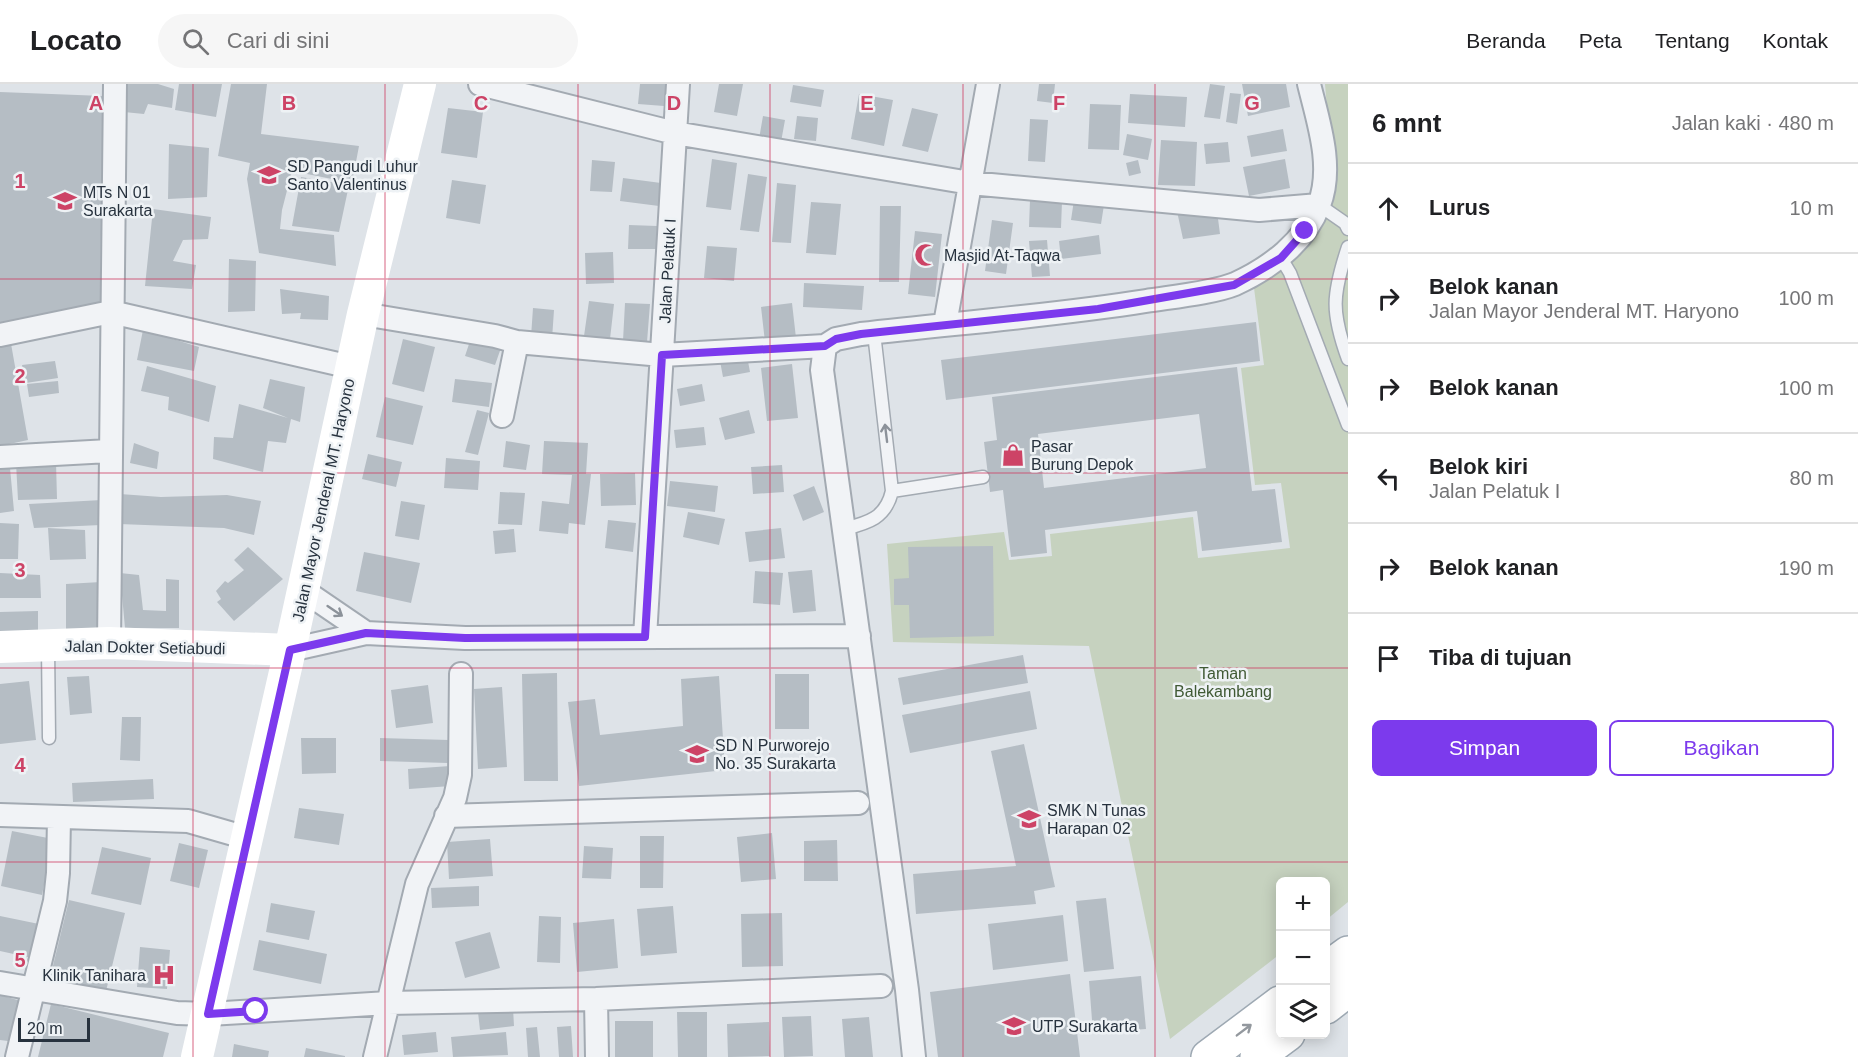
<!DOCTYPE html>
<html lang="id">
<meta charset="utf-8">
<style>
body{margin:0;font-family:Arial,sans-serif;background:#f6f6f6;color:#202124}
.controls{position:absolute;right:18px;bottom:18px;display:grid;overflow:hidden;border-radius:9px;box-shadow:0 3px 15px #0003}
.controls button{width:54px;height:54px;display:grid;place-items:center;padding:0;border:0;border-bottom:2px solid #e0e0e0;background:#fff;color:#202124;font:30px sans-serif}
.scale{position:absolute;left:18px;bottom:15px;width:72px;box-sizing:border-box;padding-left:6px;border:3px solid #27323e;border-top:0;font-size:16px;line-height:21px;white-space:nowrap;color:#27323e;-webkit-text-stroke:4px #eef2f5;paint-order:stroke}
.stop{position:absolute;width:18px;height:18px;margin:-14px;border:4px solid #7c3aed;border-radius:50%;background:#fff}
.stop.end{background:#7c3aed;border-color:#fff;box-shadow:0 2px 6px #0008}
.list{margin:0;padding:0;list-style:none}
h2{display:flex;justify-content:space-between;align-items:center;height:78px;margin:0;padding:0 24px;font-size:26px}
h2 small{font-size:20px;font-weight:400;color:#757577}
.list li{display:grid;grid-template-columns:39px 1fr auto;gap:18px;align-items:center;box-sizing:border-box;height:90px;padding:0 24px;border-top:2px solid #e0e0e0}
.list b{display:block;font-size:22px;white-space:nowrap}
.list p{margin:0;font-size:20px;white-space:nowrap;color:#757577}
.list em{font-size:20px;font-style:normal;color:#757577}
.actions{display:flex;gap:12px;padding:18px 24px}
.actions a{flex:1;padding:14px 0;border:2px solid #7c3aed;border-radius:9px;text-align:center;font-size:21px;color:#7c3aed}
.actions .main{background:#7c3aed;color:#fff}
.icon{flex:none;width:33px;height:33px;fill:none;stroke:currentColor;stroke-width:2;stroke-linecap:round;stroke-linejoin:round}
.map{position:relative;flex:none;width:1348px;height:973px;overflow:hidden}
header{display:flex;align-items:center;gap:36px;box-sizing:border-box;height:84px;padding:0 30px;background:#fff;border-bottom:2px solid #e0e0e0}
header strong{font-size:28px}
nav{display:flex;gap:33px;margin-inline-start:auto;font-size:21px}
.search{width:420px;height:54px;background:#f6f6f6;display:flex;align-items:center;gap:15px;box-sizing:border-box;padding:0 21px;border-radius:33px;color:#757577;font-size:22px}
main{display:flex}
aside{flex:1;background:#fff}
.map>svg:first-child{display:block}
</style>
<header>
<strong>Locato</strong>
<div class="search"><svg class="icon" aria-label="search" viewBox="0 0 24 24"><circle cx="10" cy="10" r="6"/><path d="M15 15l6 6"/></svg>Cari di sini</div>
<nav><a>Beranda</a><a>Peta</a><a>Tentang</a><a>Kontak</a></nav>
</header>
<main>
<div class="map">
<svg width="1348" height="973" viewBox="0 0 1348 973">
<rect width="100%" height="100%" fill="#dee3e8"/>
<!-- green -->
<path fill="#c6d2bf" d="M1325,0H1348V818L1326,836V798H1280V870L1170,955L1089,562L893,558L887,460L1004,448L1009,476L1052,472L1050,450L1193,433L1198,474L1290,464L1281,399L1255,401L1241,284L1264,281L1254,204L1327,126L1334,108Z"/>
<!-- building -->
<path fill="#b5bdc4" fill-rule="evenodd" d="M125,0H158L174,5L172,24L148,20L144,30L124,28Z
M179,0H222L216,33L175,26Z
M231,0H267L261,50L359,62L352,99L292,87L282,126L280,145L334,151L336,182L259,169L247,95L250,79L218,72Z
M640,0H666L664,22L638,20Z
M719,0H743L737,32L714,28Z
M1039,0H1055L1053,19L1037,17Z
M1210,0L1225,2L1220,35L1204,33Z
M1242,0H1286L1290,23L1248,32Z
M793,1L824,6L821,23L790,18Z
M0,8L103,12L100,219L0,242Z
M1230,9L1241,10L1237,40L1226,38Z
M859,10L893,16L884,62L851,55Z
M1130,10L1187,13L1185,43L1128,39Z
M1090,20L1121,21L1119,66L1088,65Z
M448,24L483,28L477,74L441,69Z
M912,24L938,30L928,68L902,62Z
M763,32L785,36L781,58L759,55Z
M797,32L818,34L816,57L794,55Z
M1030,35L1048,36L1045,78L1028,77Z
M1283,45L1287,67L1251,73L1247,52Z
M1127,50L1152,55L1148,76L1123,71Z
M1161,56L1197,58L1195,102L1158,101Z
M1228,58L1230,78L1206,80L1204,60Z
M169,60L209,64L207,113L168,115Z
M712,75L737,79L731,126L706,123Z
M1285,75L1290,104L1249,112L1243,83Z
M592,76L615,78L612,108L590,107Z
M1138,76L1141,89L1129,92L1126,79Z
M748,90L767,93L759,148L740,146Z
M301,93L349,101L339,148L292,142Z
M623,94L661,99L659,122L620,117Z
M452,96L486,101L480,140L446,134Z
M777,99L796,101L791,159L772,158Z
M1030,116L1062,117L1061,144L1029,143Z
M1074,116L1104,121L1101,140L1071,136Z
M811,118L841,120L836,171L806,169Z
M1175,118L1217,127L1220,150L1183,155Z
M880,122H901L899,198H879Z
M153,125L211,133L208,155L183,156L173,177L196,181L192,205L145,202Z
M992,136L1013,139L1006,190L985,187Z
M629,141L657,142L656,165H628Z
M915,147L942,150L935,213L908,210Z
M1099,151L1101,170L1061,175L1059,157Z
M1047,156L1050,192L1032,193L1029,157Z
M707,162L737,164L734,197L704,194Z
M613,168L614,199L586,200L585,169Z
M229,175L256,177L255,227L228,228Z
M804,199L864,202L862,226L803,223Z
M280,205L329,212L328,236L300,235L301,229L282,230Z
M589,217L614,220L610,255L584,252Z
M625,219L650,220L647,258L623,257Z
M792,219L796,254L765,258L761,223Z
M533,224L554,226L552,255L531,253Z
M1256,238L1260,277L946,316L941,276Z
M143,246L199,263L194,287L137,276Z
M472,251L502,261L495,281L465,272Z
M10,254L28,356L0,362V256Z
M403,255L435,263L424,308L392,300Z
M747,272L750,288L723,293L720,277Z
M55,277L58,294L26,299L22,281Z
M792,280L798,334L767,337L761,284Z
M147,282L216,302L209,338L168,326L169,313L141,307Z
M1237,283L1252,407L1275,405L1282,458L1202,467L1197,427L1045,446L1047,469L1011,473L1003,406L990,408L984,358L997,356L992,313ZM1199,330L1206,384L1044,404L1038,350Z
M270,295L305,303L300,338L291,335L286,359L268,357L263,388L213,375L214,353L233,354L239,320L288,334L263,324Z
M455,295L492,299L489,323L452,318Z
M58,297L59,309L29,313L27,300Z
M702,300L705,317L680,322L677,305Z
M385,313L423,322L413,361L376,353Z
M477,326L489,329L478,371L465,368Z
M749,326L755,349L725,356L719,334Z
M704,343L706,361L676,364L674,346Z
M506,357L530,361L526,386L503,383Z
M544,357L588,359L586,390H591L585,441L569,439L568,450L539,447L542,417L569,420L572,391L542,390Z
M134,359L159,368L157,385L130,379Z
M368,370L402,378L396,403L362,395Z
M446,374L480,377L478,406L444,404Z
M56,378L57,415L18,416L16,379Z
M782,381L784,408L753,410L751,383Z
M10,384L14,427L0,429V385Z
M635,389L636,421L601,422L600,390Z
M670,397L718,402L715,428L667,422Z
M814,402L824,428L803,437L793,411Z
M500,408L525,409L522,441L498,440Z
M120,410L161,413L227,411L261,417L254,451L224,444L119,440Z
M102,416L101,441L34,444L29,420Z
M401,417L425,421L419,456L395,452Z
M688,428L725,435L719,461L683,453Z
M608,436L636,439L633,468L605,464Z
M0,439L19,440L18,475H0Z
M48,444L85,446L86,475L50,476Z
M781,444L785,474L749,478L745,448Z
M514,445L516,468L495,470L493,447Z
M993,462L994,552L910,554L909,521H894V495L909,494L908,463Z
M248,463L283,495L234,537L217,518L221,515L216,507L225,497L228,499L244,486L234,476Z
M364,468L420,479L411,519L356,507Z
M812,486L816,527L793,529L788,488Z
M755,487L783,489L780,521L753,519Z
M0,489L40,491L41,514H0Z
M120,489L139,491L143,526L166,527V495L179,496V544H125Z
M101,498L103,544L66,546V500Z
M38,527V546L0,548V528Z
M1023,571L1028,599L903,621L898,594Z
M557,589L558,697H524L522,590Z
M775,590H809V645H775Z
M89,592L92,629L70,631L67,593Z
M719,592L725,686L579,702L568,618L595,615L600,651L683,642L681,595Z
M29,597L36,656L0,660V600Z
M428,601L433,639L396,644L391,606Z
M502,603L507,683L478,685L474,605Z
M1030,607L1037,645L910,669L902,631Z
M122,633H141L140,677L120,676Z
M301,654H336V689L302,690Z
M380,654L449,656L448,679L380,677Z
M1024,660L1055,803L1034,807L1036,820L916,830L913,790L1016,782L991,667Z
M450,682L451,702L409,705L408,685Z
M153,695L154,715L73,718L72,699Z
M299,724L344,730L339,761L294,754Z
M12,747L53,755L42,811L1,802Z
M772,749L776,795L741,798L737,753Z
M640,752H664L663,804H640Z
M490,755L493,792L449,795L447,758Z
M837,756L838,797H804V757Z
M179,759L208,766L199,804L170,797Z
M584,762L613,764L611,795L582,794Z
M102,763L151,774L141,821L91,810Z
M479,802V822L432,824L431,804Z
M1106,814L1114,885L1084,888L1076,817Z
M69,816L125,829L106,907L50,894Z
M271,819L315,827L309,856L266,848Z
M673,822L677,869L641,872L637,825Z
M782,829L783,882L742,883L741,830Z
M1063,831L1068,877L993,886L988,840Z
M0,832L39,840L32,874L0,867Z
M539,832L561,833L560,879L537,878Z
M614,835L618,884L577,888L573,839Z
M490,848L500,884L465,894L455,858Z
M259,856L327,870L321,900L253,886Z
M140,863L170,866L167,905L137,903Z
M1070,890L1080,973H938L930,908Z
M1141,892L1146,945L1093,949L1089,897Z
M0,911L21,917L8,957L0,956Z
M51,920L169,949L163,973H38Z
M513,924L514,942L480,946L478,928Z
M677,928H707V973H678Z
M811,932L813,972L784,973L782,933Z
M869,933L873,973H845L842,935Z
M615,937H653V973H615Z
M769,938L770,972L728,973L727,940Z
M571,942L573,973H559L557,943Z
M537,943L540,973H528L526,944Z
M436,948L438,968L404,971L402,951Z
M506,948L508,971L453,973L451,953Z
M234,960L269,967L268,973H232Z
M306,964L345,972V973H304Z"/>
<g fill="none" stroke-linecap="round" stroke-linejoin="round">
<!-- lane casing -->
<g stroke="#a3aab2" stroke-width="15">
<path id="lane" d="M1319,121L1345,139L1348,145
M1348,163C1332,211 1331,228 1348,275
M1281,174L1290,189L1348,341
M892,407L983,393
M844,445C868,439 886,434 892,407L874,249
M48,562L49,654"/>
</g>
<!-- street casing -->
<g stroke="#a3aab2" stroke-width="26">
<path id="street" d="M480,0L675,49L970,99L1259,126L1319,121
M363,230L495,252L517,258L662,271L825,262
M945,240L988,0
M0,251L111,228L351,283
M502,332L517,258
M0,373L109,367
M303,506L366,549
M645,553L678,0
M109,559L115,0
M290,566L366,549L465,554L859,552
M0,731L188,737L247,754
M446,732L858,719
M0,899L177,929L209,930L388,919L596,915L881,902
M596,915L597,973
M17,973L55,817L58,789L59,733
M375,973L417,800L455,714L460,691L461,590
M914,973L907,906L822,286L825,262L836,255L861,250C956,239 1052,232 1146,217C1171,213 1213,209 1235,200C1270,184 1305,158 1319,121C1334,83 1318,37 1309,0"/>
</g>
<!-- primary casing -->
<g stroke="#9ea9b3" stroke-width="36">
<path id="primary" d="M1326,885L1348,869
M1326,923L1348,906
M1208,973L1280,919
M1257,973L1288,950"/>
</g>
<!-- lane -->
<use href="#lane" stroke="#f1f3f6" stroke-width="12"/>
<!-- street -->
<use href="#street" stroke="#f1f3f6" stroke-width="22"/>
<!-- secondary -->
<path stroke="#fff" stroke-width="32" d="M0,563L109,559L290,566
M197,973L290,566L363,230L420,0"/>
<!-- primary -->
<use href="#primary" stroke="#fff" stroke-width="33"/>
</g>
<!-- one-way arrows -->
<defs><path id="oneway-shaft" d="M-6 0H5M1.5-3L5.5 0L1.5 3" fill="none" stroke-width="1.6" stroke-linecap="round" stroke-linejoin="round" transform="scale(1.5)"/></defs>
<g stroke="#8c929a">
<use href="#oneway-shaft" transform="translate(886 349) rotate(-97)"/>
<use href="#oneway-shaft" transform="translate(335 527) rotate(34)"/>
</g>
<use stroke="#93989e" href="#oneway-shaft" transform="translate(1244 946) rotate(-37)"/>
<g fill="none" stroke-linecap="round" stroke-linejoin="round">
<!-- route -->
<path stroke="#7c3aed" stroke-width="8" d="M256,927L208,930L290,566L366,549L465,554L645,553L662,271L825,262L836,255L861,250L1098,225L1234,201L1281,174L1305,147"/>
</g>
<!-- grid -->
<path fill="none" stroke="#cd4366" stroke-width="1.5" stroke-opacity="0.55" d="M193,0V973M385,0V973M578,0V973M770,0V973M963,0V973M1155,0V973M0,195H1348M0,389H1348M0,584H1348M0,778H1348"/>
<!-- icons -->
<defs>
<g id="school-bare" transform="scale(1.8)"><path d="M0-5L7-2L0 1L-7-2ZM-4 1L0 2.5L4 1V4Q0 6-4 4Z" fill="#cd4366" stroke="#eef2f5" stroke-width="2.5" paint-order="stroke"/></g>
<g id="mosque-bare" transform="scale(1.8)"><path d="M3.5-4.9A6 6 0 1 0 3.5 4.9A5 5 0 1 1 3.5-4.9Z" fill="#cd4366" stroke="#eef2f5" stroke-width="2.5" paint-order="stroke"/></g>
<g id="shop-bare" transform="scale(1.8)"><path d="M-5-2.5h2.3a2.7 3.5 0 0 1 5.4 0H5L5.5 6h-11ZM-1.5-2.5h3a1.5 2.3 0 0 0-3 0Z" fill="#cd4366" stroke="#eef2f5" stroke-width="2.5" paint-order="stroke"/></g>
<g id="hospital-bare" transform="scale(1.8)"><path d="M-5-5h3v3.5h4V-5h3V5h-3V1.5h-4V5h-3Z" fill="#cd4366" stroke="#eef2f5" stroke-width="2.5" paint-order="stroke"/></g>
<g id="university-bare" transform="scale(1.8)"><path d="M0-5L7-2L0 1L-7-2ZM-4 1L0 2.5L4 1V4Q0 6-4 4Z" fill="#cd4366" stroke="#eef2f5" stroke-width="2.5" paint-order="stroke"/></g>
</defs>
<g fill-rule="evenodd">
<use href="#school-bare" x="269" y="91"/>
<use href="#school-bare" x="65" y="117"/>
<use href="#mosque-bare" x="926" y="171"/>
<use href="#shop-bare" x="1013" y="371"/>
<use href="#school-bare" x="697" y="670"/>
<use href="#school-bare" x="1029" y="735"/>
<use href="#hospital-bare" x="164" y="891"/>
<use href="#university-bare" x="1014" y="942"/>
</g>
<g text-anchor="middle" stroke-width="5" stroke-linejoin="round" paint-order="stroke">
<!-- poi labels -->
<g font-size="16" fill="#27323e" stroke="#eef2f5" text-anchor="start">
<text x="287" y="88">SD Pangudi Luhur<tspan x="287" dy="18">Santo Valentinus</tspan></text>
<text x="83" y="114">MTs N 01<tspan x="83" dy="18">Surakarta</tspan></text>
<text x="944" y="177">Masjid At-Taqwa</text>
<text x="1031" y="368">Pasar<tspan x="1031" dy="18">Burung Depok</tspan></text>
<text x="715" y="667">SD N Purworejo<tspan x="715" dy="18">No. 35 Surakarta</tspan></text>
<text x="1047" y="732">SMK N Tunas<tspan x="1047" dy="18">Harapan 02</tspan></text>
<text x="146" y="897" text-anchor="end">Klinik Tanihara</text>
<text x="1032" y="948">UTP Surakarta</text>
</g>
<!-- street labels -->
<g font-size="16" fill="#27323e" stroke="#eef2f5">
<text transform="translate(667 187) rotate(-87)" y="6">Jalan Pelatuk I</text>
<text transform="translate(323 416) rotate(-78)" y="6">Jalan Mayor Jenderal MT. Haryono</text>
<text transform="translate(145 563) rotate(1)" y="6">Jalan Dokter Setiabudi</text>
</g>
<!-- park labels -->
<g font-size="16" fill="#405a35" stroke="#eef2f5">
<text x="1223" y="595">Taman<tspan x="1223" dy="18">Balekambang</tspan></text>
</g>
</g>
<g font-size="20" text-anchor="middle" font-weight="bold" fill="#cd4366" stroke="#eef2f5" stroke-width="5" stroke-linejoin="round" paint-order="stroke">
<text x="96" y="26">A</text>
<text x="289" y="26">B</text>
<text x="481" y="26">C</text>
<text x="674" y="26">D</text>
<text x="867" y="26">E</text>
<text x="1059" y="26">F</text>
<text x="1252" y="26">G</text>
<text x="20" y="104">1</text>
<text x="20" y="299">2</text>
<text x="20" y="493">3</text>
<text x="20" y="688">4</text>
<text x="20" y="883">5</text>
</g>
</svg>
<div class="controls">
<button>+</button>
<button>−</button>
<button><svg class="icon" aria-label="layers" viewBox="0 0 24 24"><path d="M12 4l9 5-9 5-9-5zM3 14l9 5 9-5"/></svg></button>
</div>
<div class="scale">20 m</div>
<div class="stop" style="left:256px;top:927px"></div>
<div class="stop end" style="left:1305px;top:147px"></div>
</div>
<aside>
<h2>6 mnt<small>Jalan kaki · 480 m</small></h2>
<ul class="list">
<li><svg class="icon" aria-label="ahead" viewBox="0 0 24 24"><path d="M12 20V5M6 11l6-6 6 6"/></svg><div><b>Lurus</b></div><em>10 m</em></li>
<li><svg class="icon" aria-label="right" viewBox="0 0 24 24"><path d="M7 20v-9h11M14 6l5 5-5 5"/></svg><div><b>Belok kanan</b><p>Jalan Mayor Jenderal MT. Haryono</p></div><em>100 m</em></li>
<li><svg class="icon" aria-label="right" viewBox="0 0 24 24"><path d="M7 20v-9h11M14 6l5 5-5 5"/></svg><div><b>Belok kanan</b></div><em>100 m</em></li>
<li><svg class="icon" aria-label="left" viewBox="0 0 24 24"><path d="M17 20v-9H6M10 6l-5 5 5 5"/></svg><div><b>Belok kiri</b><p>Jalan Pelatuk I</p></div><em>80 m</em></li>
<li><svg class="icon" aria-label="right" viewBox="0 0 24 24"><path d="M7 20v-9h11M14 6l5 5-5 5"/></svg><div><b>Belok kanan</b></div><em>190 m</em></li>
<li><svg class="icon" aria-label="arrive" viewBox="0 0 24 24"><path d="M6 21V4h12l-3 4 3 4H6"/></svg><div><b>Tiba di tujuan</b></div></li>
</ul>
<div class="actions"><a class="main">Simpan</a><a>Bagikan</a></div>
</aside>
</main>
